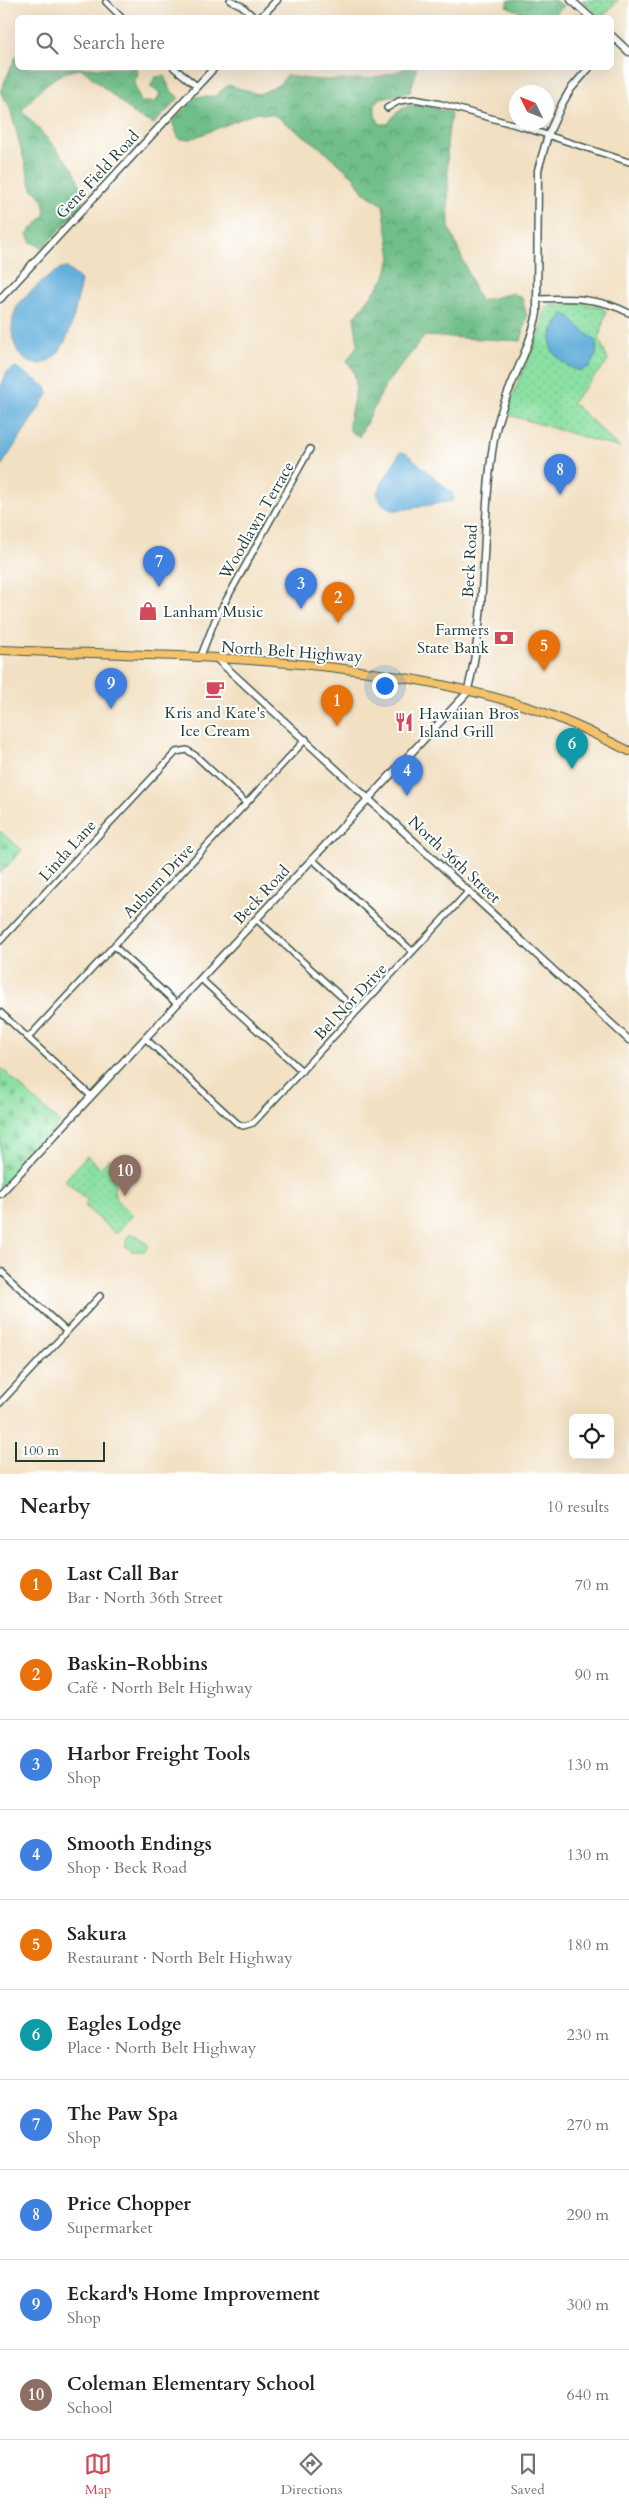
<!DOCTYPE html>
<meta charset="utf-8">
<style>
body{margin:0;font-family:Cardo,serif;background:#f2f2f2;color:#202124}
.controls{position:absolute;right:15px;bottom:15px;display:grid;overflow:hidden;border-radius:8px;box-shadow:0 5px 20px #0002}
.controls button{width:45px;height:45px;display:grid;place-items:center;padding:0;border:0;border-bottom:1px solid #e0e0e0;background:#fff;color:#202124;font:25px sans-serif}
.compass{position:absolute;left:509px;top:85px;width:45px;height:45px;border-radius:50%;background:#fff;box-shadow:0 5px 20px #0002;rotate:313deg}
.scale{position:absolute;left:15px;bottom:12px;width:90px;box-sizing:border-box;padding-left:5px;border:2px solid #1f3d34;border-top:0;font-size:14px;line-height:18px;white-space:nowrap;color:#1f3d34;-webkit-text-stroke:4px #fff;paint-order:stroke}
.you{position:absolute;left:384px;top:685px;width:18px;height:18px;margin:-12px;border:4px solid #fff;border-radius:50%;background:#1a73e8;box-shadow:0 0 0 8px #1a73e833}
.badge{display:grid;place-items:center;width:32px;height:32px;border-radius:50%;background:#d1495b;color:#fff;font-size:16px;font-weight:700}
.pin{position:absolute;translate:-50% -41px;filter:drop-shadow(0 1px 2px #0008)}
.pin::after{content:'';position:absolute;top:26px;width:18px;height:15px;background:inherit;clip-path:polygon(0 0,100% 0,50% 100%)}
.list{margin:0;padding:0;list-style:none}
h2{display:flex;justify-content:space-between;align-items:center;height:65px;margin:0;padding:0 20px;font-size:21px}
h2 small{font-size:16px;font-weight:400;color:#757577}
.list li{display:grid;grid-template-columns:32px 1fr auto;gap:15px;align-items:center;box-sizing:border-box;height:90px;padding:0 20px;border-top:1px solid #e0e0e0}
.list b{display:block;font-size:19px;white-space:nowrap}
.list p{margin:0;font-size:16px;white-space:nowrap;color:#757577}
.list em{font-size:16px;font-style:normal;color:#757577}
.icon{flex:none;width:28px;height:28px;fill:none;stroke:currentColor;stroke-width:2;stroke-linecap:round;stroke-linejoin:round}
.map{position:relative;flex:none;width:629px;height:1474px;overflow:hidden}
.search{position:absolute;background:#fff;box-shadow:0 5px 20px #0002;left:15px;right:15px;top:15px;height:55px;display:flex;align-items:center;gap:12px;box-sizing:border-box;padding:0 18px;border-radius:8px;color:#757577;font-size:19px}
.sheet{height:965px;background:#fff}
nav{display:flex;justify-content:space-around;align-items:center;box-sizing:border-box;height:70px;border-top:1px solid #e0e0e0;background:#fff;font-size:14px;color:#757577}
nav a{display:grid;justify-items:center;gap:2px}
nav .on{color:#d1495b}
.map>svg:first-child{display:block}
</style>
<div class="map">
<svg width="629" height="1474" viewBox="0 0 629 1474">
<defs>
<pattern id="grass-dots" width="8" height="8" patternUnits="userSpaceOnUse" patternTransform="scale(1.25)"><rect width="8" height="8" fill="#8be0a3"/><path d="M2 2h.1M6 6h.1" fill="none" stroke="#78c18d" stroke-width="1.8" stroke-linecap="round"/></pattern>
<pattern id="forest-crowns" width="20" height="18" patternUnits="userSpaceOnUse" patternTransform="scale(1.25)"><rect width="20" height="18" fill="#70be89"/><path d="M2 6a3 3 0 1 1 6 0M12 15a3 3 0 1 1 6 0" fill="none" stroke="#5b9c71"/></pattern>
<pattern id="cemetery-stones" width="16" height="16" patternUnits="userSpaceOnUse" patternTransform="scale(1.25)"><rect width="16" height="16" fill="#8be0a3"/><path d="M2 7V4a2 2 0 0 1 4 0v3zM10 15v-3a2 2 0 0 1 4 0v3z" fill="#78c18d"/></pattern>
</defs>
<rect width="100%" height="100%" fill="#fff"/>
<filter id="ink" filterUnits="userSpaceOnUse"><feTurbulence type="fractalNoise" baseFrequency=".02" numOctaves="2"/><feDisplacementMap in="SourceGraphic" scale="10" xChannelSelector="R" yChannelSelector="G"/><feConvolveMatrix kernelMatrix="1 2 1 2 8 2 1 2 1" color-interpolation-filters="sRGB"/></filter>
<filter id="wash" filterUnits="userSpaceOnUse"><feTurbulence type="fractalNoise" baseFrequency=".0096" numOctaves="4" result="noise"/><feDisplacementMap in="SourceGraphic" scale="20" xChannelSelector="R" yChannelSelector="G"/><feGaussianBlur stdDeviation="1.12" result="paint"/><feColorMatrix in="noise" values="0 0 0 0 0 0 0 0 0 0 0 0 0 0 0 0 0 1.4 0 .05"/><feComposite in="paint" operator="in"/></filter>
<g filter="url(#wash)">
<rect width="100%" height="100%" fill="#f2e0c2"/>
<!-- grass -->
<path fill="url(#grass-dots)" stroke="#558e6c" fill-rule="evenodd" d="M582,0H618L602,18Z
M581,303L600,307L606,311L599,338L608,361L572,402L620,448L506,414L518,382L540,333L545,308L549,306ZM563,315L571,317L575,324L596,341V355L550,346L553,329Z
M87,1156L100,1168L109,1159L119,1165L120,1169L112,1177L116,1181C109,1197 122,1206 133,1215L116,1234L85,1206L88,1201L65,1180Z
M129,1235H137L149,1246L145,1251H132L126,1247V1239Z"/>
<!-- forest -->
<path fill="url(#forest-crowns)" stroke="#487e5e" d="M509,0H554L564,6L550,17H519L520,12L506,6Z
M16,56L18,68H137L138,74L134,83L141,102H156L160,93L150,87L155,77L164,76L171,91L179,98L154,124L138,117L82,69C54,71 39,91 22,110L73,168L80,185L83,204L43,248L31,242L27,234L45,215L43,199L32,189L9,105L0,92Z
M405,68H417L410,92L381,98L375,104V116L380,124H388C406,95 424,106 451,113L447,143L449,227L480,301L512,293L522,298L527,315L521,341L425,336L386,384L359,437L349,430C348,404 366,385 347,361L358,344L354,318L384,279L391,258L383,205L363,192L353,176L317,145L274,115L255,113L191,139H179L172,122L195,97L215,96L228,85L259,94L279,85L287,75C314,83 381,82 405,68Z"/>
<!-- cemetery -->
<path fill="url(#cemetery-stones)" stroke="#558e6c" d="M0,831L22,850L0,874Z
M0,1067L60,1123L0,1187Z"/>
<!-- water -->
<path fill="#62afdb" stroke="#407688" d="M61,268H67L81,280C78,299 72,331 62,347C36,387 0,349 16,309C25,293 46,279 61,268Z
M563,314L571,317L575,324L596,341V355L589,367C585,368 581,371 577,370C569,368 552,355 551,347C548,335 558,325 563,314Z
M16,367L46,387L48,394L0,468V389L7,372Z
M400,452L406,453L452,493L454,498L452,501L401,510H393L381,503L377,493Z"/>
</g>
<g filter="url(#ink)">
<g fill="none" stroke-linecap="round" stroke-linejoin="round">
<!-- minor casing -->
<g stroke="#3f5549" stroke-width="8">
<path id="minor" d="M230,0L242,6L255,18
M106,2L122,18
M174,68L197,86
M387,108L399,101L414,99L441,104L523,127L629,162
M537,299C570,298 600,297 629,313
M200,658L215,620L310,449
M312,859L412,951
M256,919L357,1011
M0,941L176,752L187,750L196,756L246,803
M114,946L177,1004
M201,979L302,1071
M0,1012L91,1096
M28,1038L306,739
M145,1038L237,1123L243,1126L253,1123L469,891
M0,1270L66,1331
M0,1403L100,1296"/>
</g>
<!-- tertiary casing -->
<g stroke="#3f5549" stroke-width="9">
<path id="tertiary" d="M571,0L591,18
M260,18L277,0
M612,36L629,52
M0,299L214,68
M217,659L629,1040
M0,1194L467,693C489,610 480,523 494,439C502,394 528,357 537,313L538,170L548,135L562,104L570,90L589,68"/>
</g>
<!-- primary casing -->
<g stroke="#3f5549" stroke-width="10">
<path id="primary" d="M0,650C173,657 351,654 518,704C556,715 593,733 629,751"/>
</g>
<!-- minor -->
<use href="#minor" stroke="#fff" stroke-width="5"/>
<!-- tertiary -->
<use href="#tertiary" stroke="#fff" stroke-width="6"/>
<!-- primary -->
<use href="#primary" stroke="#f3c26a" stroke-width="8"/>
</g>
</g>
<!-- icons -->
<defs>
<g id="shop-bare" transform="scale(1.5)"><path d="M-5-2.5h2.3a2.7 3.5 0 0 1 5.4 0H5L5.5 6h-11ZM-1.5-2.5h3a1.5 2.3 0 0 0-3 0Z" fill="#d1495b" stroke="#fff" stroke-width="2.5" paint-order="stroke"/></g>
<g id="bank-bare" transform="scale(1.5)"><path d="M-6-4H6V4H-6ZM0-2.3a2.3 2.3 0 1 0 0 4.6a2.3 2.3 0 1 0 0-4.6Z" fill="#d1495b" stroke="#fff" stroke-width="2.5" paint-order="stroke"/></g>
<g id="cafe-bare" transform="scale(1.5)"><path d="M-5.5-4.5H6V0H3Q3 3.5 0 3.5H-2.5Q-5.5 3.5-5.5 0ZM3-3.2v2h1.7v-2ZM-6 4.5H4V6H-6Z" fill="#d1495b" stroke="#fff" stroke-width="2.5" paint-order="stroke"/></g>
<g id="restaurant-bare" transform="scale(1.5)"><path d="M-5-6h1v4h1v-4h1v4h1v-4h1v5L-1.5 .5V6h-2V.5L-5-1ZM5-6V6H3V1.5H1.5Q1.5-4 5-6Z" fill="#d1495b" stroke="#fff" stroke-width="2.5" paint-order="stroke"/></g>
</defs>
<g fill-rule="evenodd">
<use href="#shop-bare" x="148" y="611"/>
<use href="#bank-bare" x="504" y="638"/>
<use href="#cafe-bare" x="215" y="689"/>
<use href="#restaurant-bare" x="404" y="722"/>
</g>
<g text-anchor="middle" stroke-width="4" stroke-linejoin="round" paint-order="stroke">
<!-- street labels -->
<g font-size="16" fill="#1f3d34" stroke="#fff">
<text transform="translate(97 174) rotate(-47)" y="6">Gene Field Road</text>
<text transform="translate(256 520) rotate(-60)" y="6">Woodlawn Terrace</text>
<text transform="translate(469 561) rotate(-87)" y="6">Beck Road</text>
<text transform="translate(292 651) rotate(4)" y="6">North Belt Highway</text>
<text transform="translate(67 850) rotate(-48)" y="6">Linda Lane</text>
<text transform="translate(455 859) rotate(43)" y="6">North 36th Street</text>
<text transform="translate(158 880) rotate(-47)" y="6">Auburn Drive</text>
<text transform="translate(261 894) rotate(-47)" y="6">Beck Road</text>
<text transform="translate(350 1001) rotate(-47)" y="6">Bel Nor Drive</text>
</g>
<!-- poi labels -->
<g font-size="16" fill="#1f3d34" stroke="#fff" text-anchor="start">
<text x="163" y="617">Lanham Music</text>
<text x="489" y="635" text-anchor="end">Farmers<tspan x="489" dy="18">State Bank</tspan></text>
<text x="215" y="718" text-anchor="middle">Kris and Kate's<tspan x="215" dy="18">Ice Cream</tspan></text>
<text x="419" y="719">Hawaiian Bros<tspan x="419" dy="18">Island Grill</tspan></text>
</g>
</g>
</svg>
<div class="controls">
<button><svg class="icon" aria-label="locate" viewBox="0 0 24 24"><circle cx="12" cy="12" r="6"/><path d="M12 2v4M12 18v4M2 12h4M18 12h4"/></svg></button>
</div>
<svg class="compass" viewBox="-18 -18 36 36"><path d="M0-13l5 13h-10z" fill="#e53935"/><path d="M0 13l5-13h-10z" fill="#757577"/></svg>
<div class="scale">100 m</div>
<div class="you"></div>
<div class="pin badge" style="left:337px;top:726px;background:#e8710a">1</div>
<div class="pin badge" style="left:338px;top:623px;background:#e8710a">2</div>
<div class="pin badge" style="left:301px;top:609px;background:#3f7fe0">3</div>
<div class="pin badge" style="left:407px;top:796px;background:#3f7fe0">4</div>
<div class="pin badge" style="left:544px;top:671px;background:#e8710a">5</div>
<div class="pin badge" style="left:572px;top:769px;background:#0f9aa8">6</div>
<div class="pin badge" style="left:159px;top:587px;background:#3f7fe0">7</div>
<div class="pin badge" style="left:560px;top:495px;background:#3f7fe0">8</div>
<div class="pin badge" style="left:111px;top:709px;background:#3f7fe0">9</div>
<div class="pin badge" style="left:125px;top:1196px;background:#8d6e63">10</div>
<div class="search"><svg class="icon" aria-label="search" viewBox="0 0 24 24"><circle cx="10" cy="10" r="6"/><path d="M15 15l6 6"/></svg>Search here</div>
</div>
<section class="sheet">
<h2>Nearby<small>10 results</small></h2>
<ul class="list">
<li><span class="badge" style="background:#e8710a">1</span><div><b>Last Call Bar</b><p>Bar · North 36th Street</p></div><em>70 m</em></li>
<li><span class="badge" style="background:#e8710a">2</span><div><b>Baskin-Robbins</b><p>Café · North Belt Highway</p></div><em>90 m</em></li>
<li><span class="badge" style="background:#3f7fe0">3</span><div><b>Harbor Freight Tools</b><p>Shop</p></div><em>130 m</em></li>
<li><span class="badge" style="background:#3f7fe0">4</span><div><b>Smooth Endings</b><p>Shop · Beck Road</p></div><em>130 m</em></li>
<li><span class="badge" style="background:#e8710a">5</span><div><b>Sakura</b><p>Restaurant · North Belt Highway</p></div><em>180 m</em></li>
<li><span class="badge" style="background:#0f9aa8">6</span><div><b>Eagles Lodge</b><p>Place · North Belt Highway</p></div><em>230 m</em></li>
<li><span class="badge" style="background:#3f7fe0">7</span><div><b>The Paw Spa</b><p>Shop</p></div><em>270 m</em></li>
<li><span class="badge" style="background:#3f7fe0">8</span><div><b>Price Chopper</b><p>Supermarket</p></div><em>290 m</em></li>
<li><span class="badge" style="background:#3f7fe0">9</span><div><b>Eckard's Home Improvement</b><p>Shop</p></div><em>300 m</em></li>
<li><span class="badge" style="background:#8d6e63">10</span><div><b>Coleman Elementary School</b><p>School</p></div><em>640 m</em></li>
</ul>
</section>
<nav>
<a class="on"><svg class="icon" aria-label="map" viewBox="0 0 24 24"><path d="M3 6l6-2 6 2 6-2v14l-6 2-6-2-6 2zM9 4v14M15 6v14"/></svg>Map</a>
<a><svg class="icon" aria-label="directions" viewBox="0 0 24 24"><path d="M12 3l9 9-9 9-9-9zM9 14v-3h6M13 9l2 2-2 2"/></svg>Directions</a>
<a><svg class="icon" aria-label="saved" viewBox="0 0 24 24"><path d="M7 4h10v16l-5-4-5 4z"/></svg>Saved</a>
</nav>
